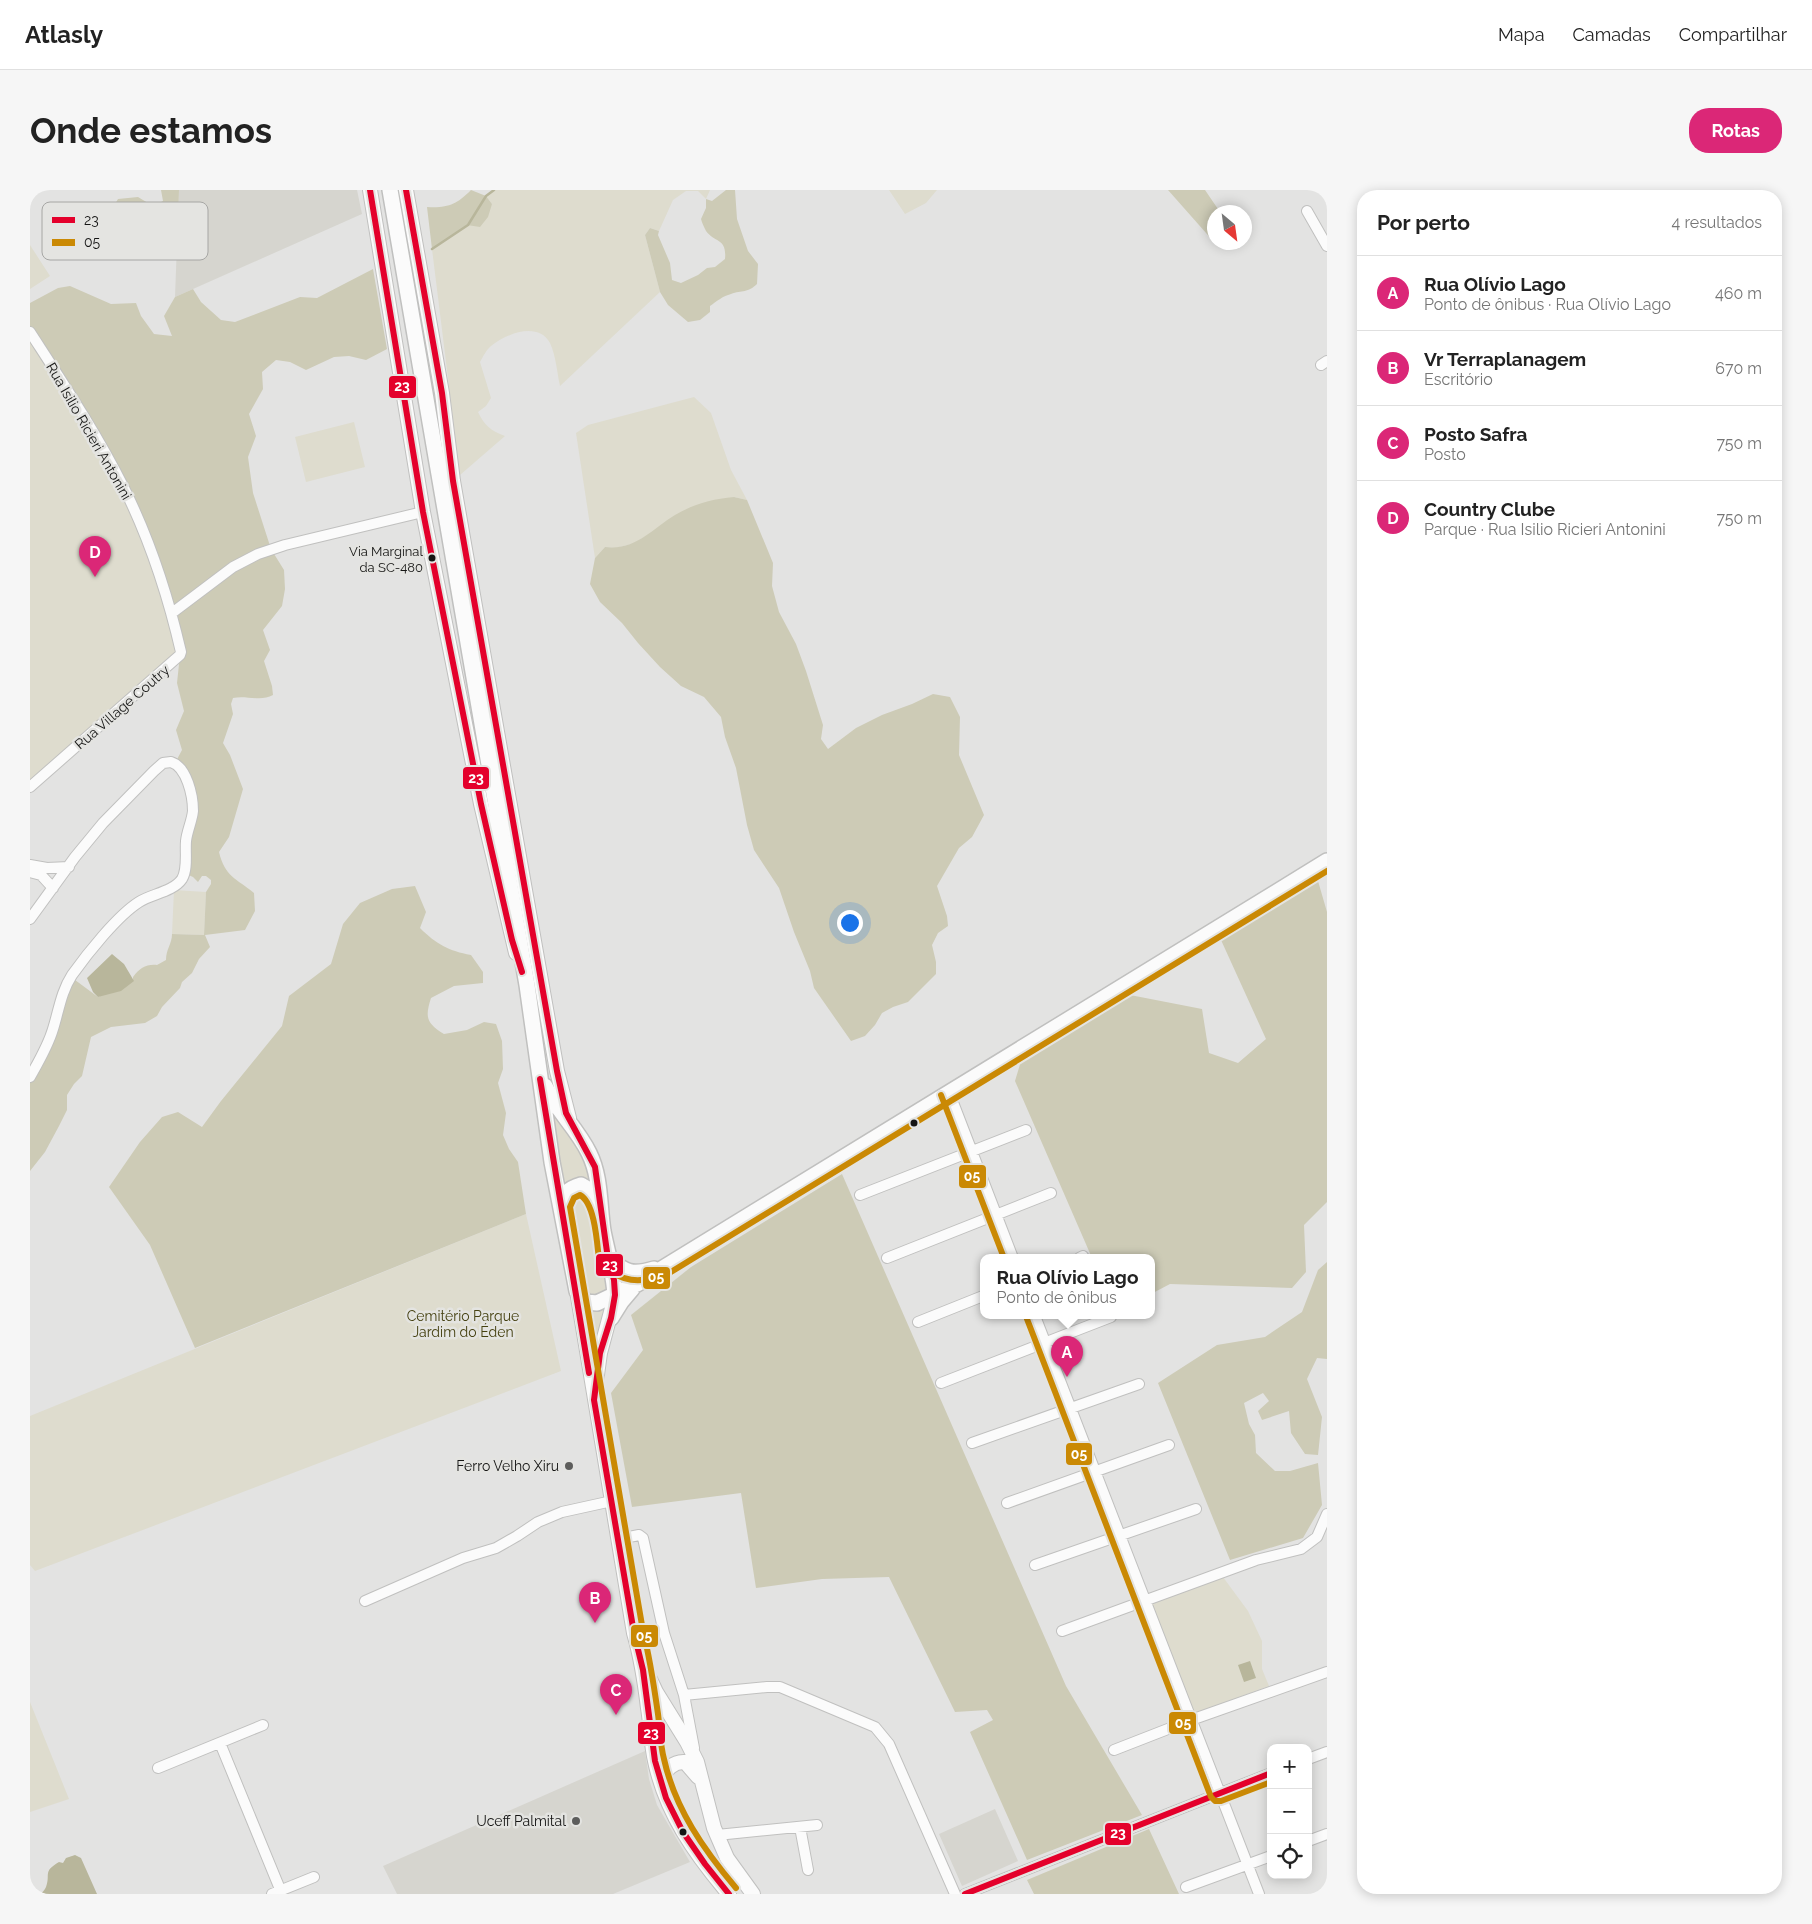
<!DOCTYPE html>
<html lang="pt">
<meta charset="utf-8">
<style>
body{margin:0;font-family:Raleway,sans-serif;background:#f6f6f6;color:#222}
.controls{position:absolute;right:15px;bottom:15px;display:grid;overflow:hidden;border-radius:10px;box-shadow:0 2px 12px #0003}
.controls button{width:45px;height:45px;display:grid;place-items:center;padding:0;border:0;border-bottom:1px solid #e0e0e0;background:#fff;color:#222;font:25px sans-serif}
.compass{position:absolute;left:1177px;top:15px;width:45px;height:45px;border-radius:50%;background:#fff;box-shadow:0 2px 12px #0003;rotate:151deg}
.you{position:absolute;left:819px;top:732px;width:18px;height:18px;margin:-12px;border:4px solid #fff;border-radius:50%;background:#1a73e8;box-shadow:0 0 0 8px #1a73e833}
.badge{display:grid;place-items:center;width:32px;height:32px;border-radius:50%;background:#db2777;color:#fff;font-size:16px;font-weight:700}
.pin{position:absolute;translate:-50% -41px;filter:drop-shadow(0 1px 2px #0008)}
.pin::after{content:'';position:absolute;top:26px;width:18px;height:15px;background:inherit;clip-path:polygon(0 0,100% 0,50% 100%)}
.popup{position:absolute;left:950px;top:1064px;width:175px;height:65px;box-sizing:border-box;display:grid;place-content:center;border-radius:10px;background:#fff;filter:drop-shadow(0 1px 4px #0005);font-size:16px;white-space:nowrap;color:#767676}
.popup b{font-size:19px;color:#222}
.popup::after{content:'';position:absolute;left:50%;top:100%;margin-left:-10px;border:10px solid transparent;border-top-color:#fff}
.list{margin:0;padding:0;list-style:none}
h2{display:flex;justify-content:space-between;align-items:center;height:65px;margin:0;padding:0 20px;font-size:21px}
h2 small{font-size:16px;font-weight:400;color:#767676}
.list li{display:grid;grid-template-columns:32px 1fr auto;gap:15px;align-items:center;box-sizing:border-box;height:75px;padding:0 20px;border-top:1px solid #e0e0e0}
.list b{display:block;font-size:19px;white-space:nowrap}
.list p{margin:0;font-size:16px;white-space:nowrap;color:#767676}
.list em{font-size:16px;font-style:normal;color:#767676}
.icon{flex:none;width:28px;height:28px;fill:none;stroke:currentColor;stroke-width:2;stroke-linecap:round;stroke-linejoin:round}
.map{position:relative;flex:none;width:1297px;height:1704px;overflow:hidden;border-radius:20px}
header{display:flex;align-items:center;gap:30px;box-sizing:border-box;height:70px;padding:0 25px;background:#fff;border-bottom:1px solid #e0e0e0}
header strong{font-size:24px}
nav{display:flex;gap:28px;margin-inline-start:auto;font-size:18px}
.intro{display:flex;align-items:center;justify-content:space-between;box-sizing:border-box;height:120px;padding:0 30px}
h1{margin:0;font-size:35px}
.button{padding:12px 22px;border-radius:20px;background:#db2777;color:#fff;font-size:18px;font-weight:700}
main{display:flex;gap:30px;padding:0 30px}
aside{flex:1;background:#fff;border-radius:20px;box-shadow:0 2px 12px #0003}
.map>svg:first-child{display:block}
</style>
<header>
<strong>Atlasly</strong>
<nav><a>Mapa</a><a>Camadas</a><a>Compartilhar</a></nav>
</header>
<div class="intro"><h1>Onde estamos</h1><a class="button">Rotas</a></div>
<main>
<div class="map">
<svg width="1297" height="1704" viewBox="0 0 1297 1704">
<rect width="100%" height="100%" fill="#e3e3e2"/>
<!-- built -->
<path fill="#d6d5cf" d="M149,0H327L332,24L145,107Z
M615,1561L619,1589L627,1615L660,1672L583,1704H367L353,1676Z
M965,1619L988,1671L932,1696L909,1644Z"/>
<!-- green -->
<path fill="#dedcce" d="M464,0H680L676,9L668,1H656L643,10L629,41L620,38L615,45L630,102L530,196C527,182 526,166 520,153C508,131 476,144 461,156C456,160 453,167 450,172L461,208L456,216L448,222C454,235 461,241 475,246L430,285L402,59L438,35L462,14L456,6Z
M859,0H907L896,13L875,24Z
M0,55L20,86L0,99Z
M0,142L51,222L117,351L151,462L0,597Z
M664,207L681,223L701,280L717,310L704,307L619,344L605,353L586,358L575,357L565,368L546,243L558,235Z
M324,232L335,277L276,292L265,247Z
M144,700L176,702L174,745L142,744Z
M520,917L549,951L566,995H534Z
M557,1002L567,1022L577,1099L573,1104L565,1107L554,1103L537,1013L542,1004Z
M496,1024L531,1181L5,1381L0,1375V1226Z
M579,1112L564,1165L556,1121Z
M1193,1387L1218,1421L1232,1451V1479L1239,1496L1161,1525L1120,1414Z
M0,1512L39,1609L0,1622Z"/>
<!-- forest -->
<path fill="#cdcbb6" d="M131,0H149L148,33L129,53L113,58L96,52L84,38L79,24L88,9L108,7L123,16L133,11Z
M441,0L456,6L462,14L458,27L450,37L437,35L402,59L397,17C418,18 426,15 441,0Z
M696,0H705L707,29L718,61L728,74L727,94C718,103 712,100 701,104C693,106 687,111 680,116V122L670,130L658,132L638,115L630,102L615,45L620,38L629,41L628,45L640,73L642,90L651,93L668,85L677,78L685,77L695,69C697,48 685,53 676,41C674,37 672,33 671,29L676,18V9L682,11Z
M1138,0H1175L1190,22H1184V52Z
M343,79L357,159L336,170L319,166L304,167L276,180L260,172L246,170L232,182L233,199L219,224L226,246L218,267L223,303L241,359L254,380L255,399L252,416L233,440L240,460L234,471L242,496L243,505C231,512 216,505 203,508L201,514L203,524L193,553L200,565L213,599L199,647L189,662C195,687 206,688 224,703L225,721L215,740L175,745L180,757L169,769L162,783L152,792L150,798L132,817L127,826L115,833L81,837L61,847L52,886L44,894L37,905V920L29,936L15,962L0,981V887L41,787L68,807L103,791V787C110,778 116,774 127,775L136,770C136,759 142,754 142,744L174,745L176,702L181,694V690L176,686H172L168,692L163,687L154,683L161,605L145,573L152,560L146,540L154,521L147,493L150,465L142,423L94,298L0,142V113L28,98L40,96L81,114L106,113L111,126L124,144L142,146L134,126L145,107L163,99L171,112L191,130L205,132L270,107L287,108Z
M704,307L717,310L743,373L742,396L749,422L766,454L776,481L793,535L791,549L798,559L826,538L852,525L882,514L903,504L920,507L930,527L929,565L954,625L942,647L929,658L907,696L917,726L918,736L908,743L902,755L906,772V784L878,812L863,817L852,823L845,835L835,846L821,851L784,798L780,781L764,742L749,698L724,660L717,635L706,578L695,547L691,527L674,507L651,496L630,477L608,453L592,433L570,412L560,394L565,368L575,357C605,361 622,339 645,325C664,314 682,309 704,307Z
M1288,691L1297,722V1012L1274,1035L1276,1082L1262,1098L1140,1094L1121,1104V1068H1062L985,891L991,871L1100,805L1172,819L1179,863L1208,873L1236,849L1191,750Z
M385,696L396,722L390,738C406,754 419,761 441,765L453,782V793L424,796L401,808C395,827 396,833 414,844L437,840L454,832L466,834L472,851L473,879L468,893L476,923L473,945L479,959L488,972L496,1024L165,1158L120,1055L79,997L110,952L132,927L148,922L172,937L191,911L252,836L259,806L301,774L313,734L330,713L362,699Z
M812,984L1036,1496L1112,1625L997,1670L940,1542L963,1530L957,1520L925,1522L859,1387L792,1389L726,1398L711,1303L602,1317L581,1203L613,1160L601,1125L661,1077Z
M1297,1072V1169L1287,1168L1277,1189L1292,1227L1288,1265L1275,1264L1261,1243L1259,1221L1232,1230L1228,1221L1239,1211L1233,1203L1214,1213L1219,1234L1225,1245L1226,1263L1245,1281H1260L1288,1273L1292,1315L1273,1348L1200,1370L1128,1193L1187,1155L1235,1147L1272,1122L1288,1080Z
M1119,1639L1149,1704H1004L997,1690Z"/>
<!-- water -->
<path fill="#b8b69b" d="M82,764L94,774L104,791L91,801L68,807L63,802L57,788Z
M1220,1471L1226,1488L1214,1492L1208,1475Z
M45,1665L51,1668L67,1704H11C12,1702 15,1700 16,1697C21,1684 12,1682 29,1672L33,1673L36,1668Z"/>
<g fill="none" stroke-linecap="round" stroke-linejoin="round">
<!-- stream -->
<path stroke="#b8b69b" stroke-width="2.5" d="M402,59L438,35L456,6L464,0"/>
<!-- minor casing -->
<g stroke="#c0c0bf" stroke-width="12">
<path id="minor" d="M1277,21L1297,56
M0,142C33,193 67,244 94,298C120,350 138,406 151,462L150,465L0,597
M1291,175L1297,171
M142,423L203,377L228,364L255,355L393,322
M0,675L17,678L39,677
M0,682L11,685L23,698
M0,729L45,667L73,633L124,581L133,573L141,572C157,577 163,606 163,621C162,631 157,641 156,651C155,663 158,679 152,689C143,702 121,704 109,712C87,726 57,764 42,785C31,802 29,820 23,839C18,856 9,871 0,887
M919,902L983,1068
M830,1005L996,940
M857,1068L1021,1003
M1049,1068L1053,1066
M1005,1126L1229,1704
M888,1132L953,1106
M911,1193L1081,1127
M942,1253L1109,1194
M977,1313L1139,1255
M589,1349L609,1345L613,1348L634,1443L654,1505L664,1558
M1005,1375L1166,1319
M335,1411L433,1368L466,1358L487,1346L508,1332L532,1322L582,1311
M1032,1441L1226,1370L1271,1359L1287,1347L1297,1324
M654,1505L737,1497H750L845,1537L859,1554L925,1704
M190,1553L252,1704
M1084,1560L1161,1530L1297,1482
M1278,1569L1297,1562
M128,1578L233,1535
M770,1637L778,1680
M687,1645L787,1635
M1278,1651L1297,1644
M1156,1697L1241,1666
M242,1704L284,1687
M935,1704L1241,1583"/>
</g>
<!-- major casing -->
<g stroke="#c0c0bf" stroke-width="16">
<path id="major" d="M340,0L393,322L451,614L486,763
M376,0L412,203L423,291L476,593L527,881L539,928
M547,1101L604,1443C611,1467 615,1493 618,1518C621,1536 621,1554 625,1571C636,1623 665,1664 699,1704
M566,1192L570,1163L582,1118
M619,1487L626,1502L657,1552L667,1572L684,1638L697,1668L723,1704
M630,1590C636,1580 643,1571 655,1572L668,1587"/>
</g>
<!-- highway casing -->
<g stroke="#c0c0bf" stroke-width="18">
<path id="highway" d="M360,0L497,795L522,972L547,1101L556,1112L567,1113L607,1094L1297,671
M515,896C526,920 547,938 559,963C571,987 569,1015 573,1041C577,1062 584,1083 585,1105
M531,1017C534,1004 537,999 551,995L563,1002L568,1016
M578,1069C596,1082 601,1086 624,1079
M581,1128L591,1112L602,1099"/>
</g>
<!-- minor -->
<use href="#minor" stroke="#fbfbfb" stroke-width="10"/>
<!-- major -->
<use href="#major" stroke="#fbfbfb" stroke-width="14"/>
<!-- highway -->
<use href="#highway" stroke="#fbfbfb" stroke-width="15"/>
<!-- bus-1 casing -->
<g stroke="#e4e4e1" stroke-width="10">
<path id="bus-1" d="M340,0L393,322L451,614L482,750L492,782
M376,0L412,203L423,291L527,881L536,923L565,977L578,1069L584,1090L585,1105L581,1128L570,1163L564,1210L604,1443L613,1480L625,1571L636,1608L653,1642L675,1674L699,1704
M510,889L559,1183
M935,1704L1241,1583"/>
</g>
<!-- bus-2 casing -->
<g stroke="#e4e4e1" stroke-width="10">
<path id="bus-2" d="M911,905L974,1068
M997,1129L1181,1607L1185,1611H1191L1241,1592
M706,1698C674,1660 645,1619 634,1569C630,1554 630,1539 628,1524C624,1496 620,1468 613,1441L540,1017L544,1008L550,1005C565,1013 567,1053 569,1070C572,1076 576,1078 581,1082C600,1094 615,1091 636,1085L1297,681"/>
</g>
<!-- bus-1 -->
<use href="#bus-1" stroke="#e4002b" stroke-width="6"/>
<!-- bus-2 -->
<use href="#bus-2" stroke="#ca8904" stroke-width="6"/>
</g>
<!-- markers -->
<g fill="#151514" stroke="#e4e4e1" stroke-width="2">
<circle cx="402" cy="368" r="4.5"/>
<circle cx="884" cy="933" r="4.5"/>
<circle cx="653" cy="1642" r="4.5"/>
</g>
<g fill="#5d5d5c" stroke="#e4e4e1" stroke-width="2">
<circle cx="539" cy="1276" r="5"/>
<circle cx="546" cy="1631" r="5"/>
</g>
<g text-anchor="middle" stroke-width="5" stroke-linejoin="round" paint-order="stroke">
<!-- bus labels -->
<g font-size="13" fill="#151514" stroke="#e4e4e1" text-anchor="end">
<text x="393" y="366">Via Marginal<tspan x="393" dy="16">da SC-480</tspan></text>
</g>
<!-- street labels -->
<g font-size="14" fill="#151514" stroke="#e4e4e1">
<text transform="translate(59 241) rotate(60)" y="5">Rua Isilio Ricieri Antonini</text>
<text transform="translate(92 517) rotate(-41)" y="5">Rua Village Coutry</text>
</g>
<!-- park labels -->
<g font-size="14" fill="#454111" stroke="#e4e4e1">
<text x="433" y="1131">Cemitério Parque<tspan x="433" dy="16">Jardim do Éden</tspan></text>
</g>
<!-- poi labels -->
<g font-size="14" fill="#151514" stroke="#e4e4e1" text-anchor="end">
<text x="529" y="1281">Ferro Velho Xiru</text>
<text x="536" y="1636">Uceff Palmital</text>
</g>
</g>
<!-- legend -->
<rect x="12" y="12" width="166" height="58" rx="8" fill="#e4e4e1" stroke="#a6a6a4" stroke-width="1"/>
<rect x="22" y="27" width="23" height="6" fill="#e4002b"/>
<rect x="22" y="49" width="23" height="7" fill="#ca8904"/>
<g font-size="14" fill="#151514">
<text x="54" y="35">23</text>
<text x="54" y="57">05</text>
</g>
<g stroke="#e4e4e1" stroke-width="2">
<rect x="358" y="185" width="29" height="24" rx="5" fill="#e4002b"/>
<rect x="432" y="576" width="28" height="24" rx="5" fill="#e4002b"/>
<rect x="928" y="974" width="29" height="25" rx="5" fill="#ca8904"/>
<rect x="565" y="1063" width="29" height="24" rx="5" fill="#e4002b"/>
<rect x="612" y="1076" width="29" height="24" rx="5" fill="#ca8904"/>
<rect x="1035" y="1252" width="28" height="24" rx="5" fill="#ca8904"/>
<rect x="600" y="1434" width="29" height="24" rx="5" fill="#ca8904"/>
<rect x="1138" y="1521" width="29" height="24" rx="5" fill="#ca8904"/>
<rect x="607" y="1531" width="29" height="24" rx="5" fill="#e4002b"/>
<rect x="1074" y="1632" width="28" height="24" rx="5" fill="#e4002b"/>
</g>
<g font-size="14" text-anchor="middle" font-weight="bold" fill="#fff">
<text x="372" y="201">23</text>
<text x="446" y="593">23</text>
<text x="942" y="991">05</text>
<text x="580" y="1080">23</text>
<text x="626" y="1092">05</text>
<text x="1049" y="1269">05</text>
<text x="614" y="1451">05</text>
<text x="1153" y="1538">05</text>
<text x="621" y="1548">23</text>
<text x="1088" y="1648">23</text>
</g>
</svg>
<div class="controls">
<button>+</button>
<button>−</button>
<button><svg class="icon" aria-label="locate" viewBox="0 0 24 24"><circle cx="12" cy="12" r="6"/><path d="M12 2v4M12 18v4M2 12h4M18 12h4"/></svg></button>
</div>
<svg class="compass" viewBox="-18 -18 36 36"><path d="M0-13l5 13h-10z" fill="#e53935"/><path d="M0 13l5-13h-10z" fill="#767676"/></svg>
<div class="you"></div>
<div class="pin badge" style="left:1037px;top:1187px">A</div>
<div class="popup"><b>Rua Olívio Lago</b>Ponto de ônibus</div>
<div class="pin badge" style="left:565px;top:1433px">B</div>
<div class="pin badge" style="left:586px;top:1525px">C</div>
<div class="pin badge" style="left:65px;top:387px">D</div>
</div>
<aside>
<h2>Por perto<small>4 resultados</small></h2>
<ul class="list">
<li><span class="badge">A</span><div><b>Rua Olívio Lago</b><p>Ponto de ônibus · Rua Olívio Lago</p></div><em>460 m</em></li>
<li><span class="badge">B</span><div><b>Vr Terraplanagem</b><p>Escritório</p></div><em>670 m</em></li>
<li><span class="badge">C</span><div><b>Posto Safra</b><p>Posto</p></div><em>750 m</em></li>
<li><span class="badge">D</span><div><b>Country Clube</b><p>Parque · Rua Isilio Ricieri Antonini</p></div><em>750 m</em></li>
</ul>
</aside>
</main>
